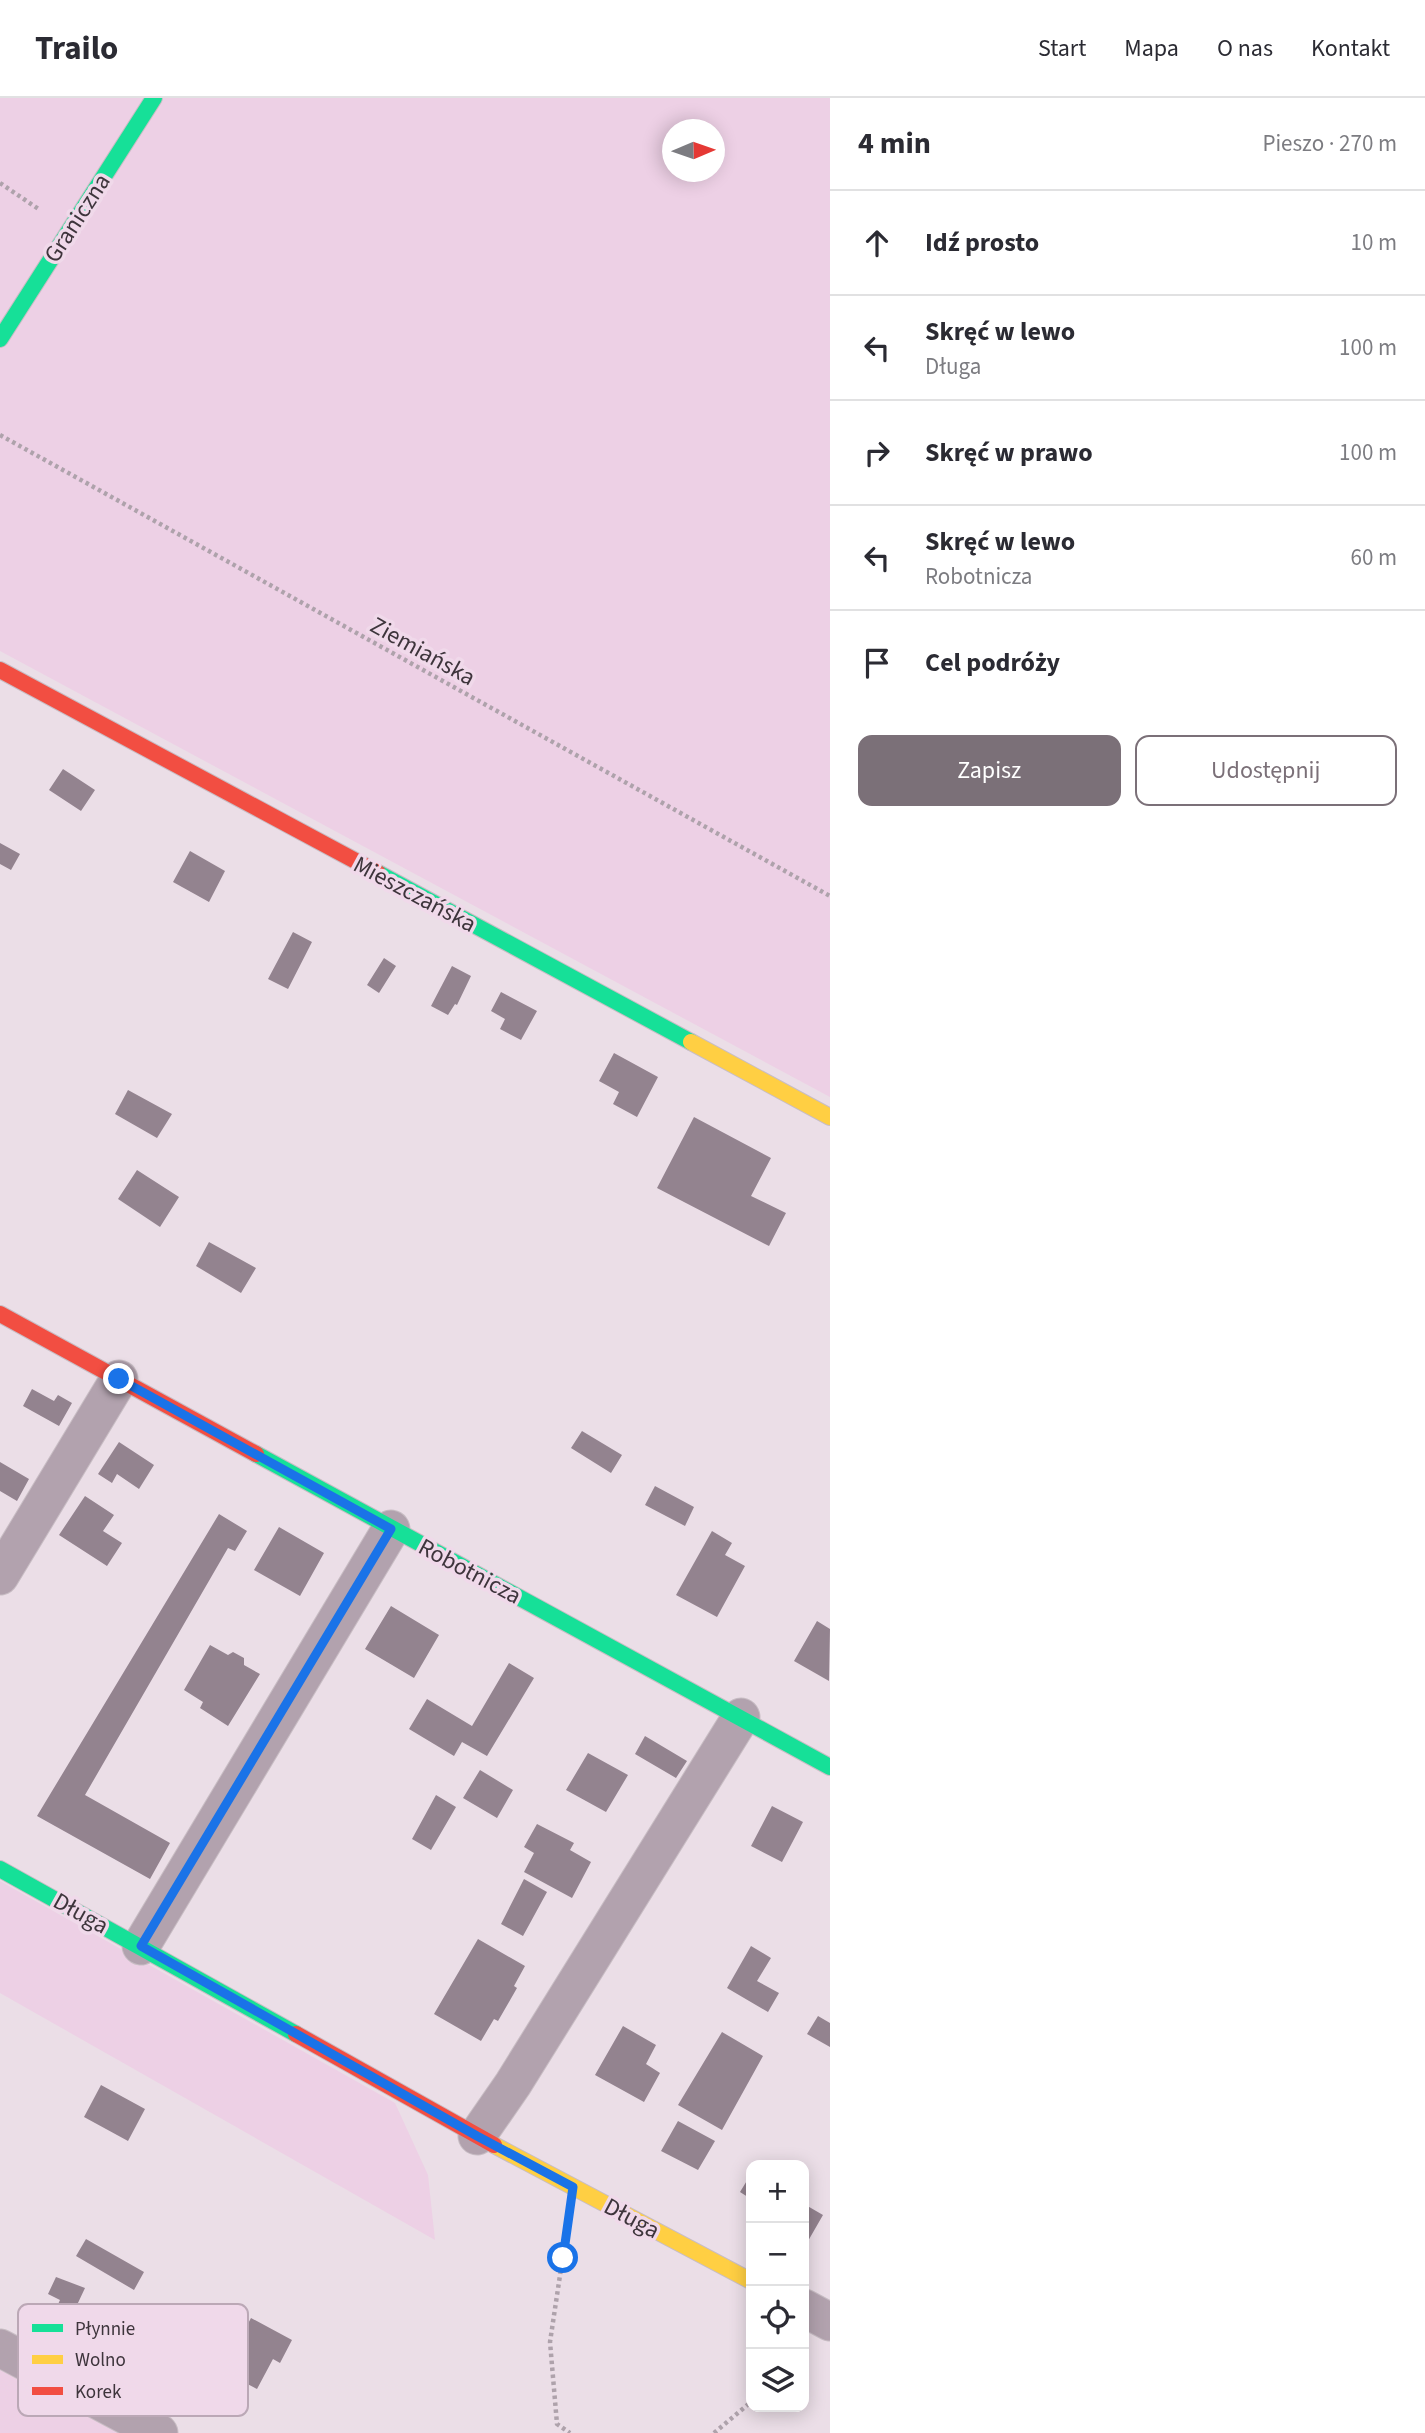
<!DOCTYPE html>
<html lang="pl">
<meta charset="utf-8">
<style>
body{margin:0;font-family:"Source Sans 3",sans-serif;background:#f2f2f3;color:#2b2b33}
.controls{position:absolute;right:21px;bottom:21px;display:grid;overflow:hidden;border-radius:14px;box-shadow:0 4px 18px #0003}
.controls button{width:63px;height:63px;display:grid;place-items:center;padding:0;border:0;border-bottom:2px solid #e1e1e2;background:#fff;color:#2b2b33;font:35px sans-serif}
.compass{position:absolute;left:662px;top:21px;width:63px;height:63px;border-radius:50%;background:#fff;box-shadow:0 4px 18px #0003;rotate:88deg}
.stop{position:absolute;width:21px;height:21px;margin:-16px;border:5px solid #1a73e8;border-radius:50%;background:#fff}
.stop.end{background:#1a73e8;border-color:#fff;box-shadow:0 2px 7px #0008}
.list{margin:0;padding:0;list-style:none}
h2{display:flex;justify-content:space-between;align-items:center;height:91px;margin:0;padding:0 28px;font-size:30px}
h2 small{font-size:23px;font-weight:400;color:#7c7c81}
.list li{display:grid;grid-template-columns:46px 1fr auto;gap:21px;align-items:center;box-sizing:border-box;height:105px;padding:0 28px;border-top:2px solid #e1e1e2}
.list b{display:block;font-size:26px;white-space:nowrap}
.list p{margin:0;font-size:23px;white-space:nowrap;color:#7c7c81}
.list em{font-size:23px;font-style:normal;color:#7c7c81}
.actions{display:flex;gap:14px;padding:21px 28px}
.actions a{flex:1;padding:16px 0;border:2px solid #7b7078;border-radius:14px;text-align:center;font-size:24px;color:#7b7078}
.actions .main{background:#7b7078;color:#fff}
.icon{flex:none;width:38px;height:38px;fill:none;stroke:currentColor;stroke-width:2;stroke-linecap:round;stroke-linejoin:round}
.map{position:relative;flex:none;width:830px;height:2335px;overflow:hidden}
header{display:flex;align-items:center;gap:42px;box-sizing:border-box;height:98px;padding:0 35px;background:#fff;border-bottom:2px solid #e1e1e2}
header strong{font-size:33px}
nav{display:flex;gap:38px;margin-inline-start:auto;font-size:24px}
main{display:flex}
aside{flex:1;background:#fff}
.map>svg:first-child{display:block}
</style>
<header>
<strong>Trailo</strong>
<nav><a>Start</a><a>Mapa</a><a>O nas</a><a>Kontakt</a></nav>
</header>
<main>
<div class="map">
<svg width="830" height="2335" viewBox="0 0 830 2335">
<rect width="100%" height="100%" fill="#ebdee7"/>
<!-- green -->
<path fill="#edd0e5" fill-rule="evenodd" d="M0,0H830V999L0,553ZM673,32H715V74H673Z
M0,1783L395,2005L428,2077L435,2142L0,1895Z
M0,2266L128,2335H0Z"/>
<!-- building -->
<path fill="#93838f" d="M63,671L95,692L81,713L49,692Z
M0,745L20,756L11,772L0,766Z
M190,753L225,773L209,804L173,784Z
M293,834L312,844L288,891L268,881Z
M384,860L396,868L379,895L367,887Z
M452,868L471,878L457,907L455,906L448,917L431,908Z
M501,894L537,913L521,942L500,931L505,921L491,913Z
M614,955L658,979L637,1019L613,1006L619,994L599,983Z
M128,992L172,1016L157,1040L115,1016Z
M694,1019L771,1060L751,1098L786,1115L769,1148L657,1090Z
M137,1072L179,1099L160,1129L118,1101Z
M209,1144L256,1170L241,1195L196,1168Z
M32,1291L54,1303L58,1297L72,1305L59,1328L23,1308Z
M582,1333L622,1357L611,1375L571,1350Z
M119,1344L154,1367L139,1391L117,1376L112,1385L98,1376Z
M0,1364L29,1381L17,1403L0,1393Z
M655,1388L694,1409L685,1428L645,1407Z
M85,1398L114,1417L103,1433L122,1445L107,1468L59,1437Z
M219,1416L247,1433L235,1453L228,1450L85,1697L170,1745L150,1781L37,1718Z
M279,1429L324,1455L300,1498L254,1472Z
M712,1433L732,1445L725,1457L745,1468L717,1519L676,1497Z
M391,1508L439,1537L414,1580L365,1551Z
M817,1523L830,1531L829,1583L794,1563Z
M210,1547L228,1557L233,1554L244,1560V1567L260,1576L228,1628L200,1610L203,1604L184,1592Z
M509,1565L534,1580L487,1658L462,1644L454,1658L409,1631L427,1601L472,1628Z
M645,1638L687,1663L676,1680L635,1656Z
M588,1655L628,1677L606,1714L566,1692Z
M480,1672L513,1692L497,1720L463,1700Z
M436,1697L456,1709L431,1752L412,1741Z
M772,1708L803,1724L782,1764L751,1748Z
M537,1726L574,1745L570,1752L591,1764L572,1800L524,1774L534,1755L524,1749Z
M524,1781L547,1794L523,1838L501,1826Z
M478,1841L525,1868L514,1888L517,1890L498,1923L494,1921L481,1943L434,1916Z
M751,1848L771,1860L757,1883L779,1895L768,1914L727,1890Z
M818,1918L830,1925V1949L807,1936Z
M623,1928L656,1947L646,1966L660,1975L644,2004L595,1977Z
M722,1934L763,1958L722,2032L678,2007Z
M101,1987L145,2011L128,2043L84,2019Z
M678,2023L715,2043L698,2072L661,2053Z
M751,2076V2101L740,2094Z
M804,2106L823,2117L804,2150Z
M86,2141L144,2174L134,2192L76,2158Z
M56,2179L85,2190L62,2239L46,2232L60,2202L48,2196Z
M251,2220L292,2242L280,2265L273,2261L257,2291L223,2273Z"/>
<g fill="none" stroke-linecap="round" stroke-linejoin="round">
<!-- street casing -->
<g stroke="#c8bdc4" stroke-width="39">
<path id="street" d="M0,1478L119,1281
M141,1848L391,1431
M477,2038L513,1986L741,1619
M804,2210L830,2224
M0,2250L159,2335"/>
</g>
<!-- fast casing -->
<g stroke="#c8bdc4" stroke-width="18">
<path id="fast" d="M0,241L154,0
M378,775L691,944
M256,1356L830,1669
M0,1771L296,1936"/>
</g>
<!-- slow casing -->
<g stroke="#c8bdc4" stroke-width="18">
<path id="slow" d="M691,944L830,1019
M494,2047L751,2183"/>
</g>
<!-- jam casing -->
<g stroke="#c8bdc4" stroke-width="18">
<path id="jam" d="M0,572L378,775
M0,1216L256,1356
M296,1936L494,2047"/>
</g>
<!-- path -->
<path stroke="#aea2ab" stroke-width="4.5" stroke-dasharray="3.5 3.5" stroke-linecap="butt" d="M0,85L40,112
M0,337L830,798
M568,2124L550,2244L557,2326L570,2335
M714,2335L751,2304"/>
<!-- street -->
<use href="#street" stroke="#b2a2ae" stroke-width="37"/>
<!-- fast -->
<use href="#fast" stroke="#16e098" stroke-width="16"/>
<!-- slow -->
<use href="#slow" stroke="#ffcf43" stroke-width="16"/>
<!-- jam -->
<use href="#jam" stroke="#f24e42" stroke-width="16"/>
</g>
<g fill="none" stroke-linecap="round" stroke-linejoin="round">
<!-- route -->
<path stroke="#1a73e8" stroke-width="9" d="M119,1281L391,1431L141,1848L477,2038L573,2089L563,2160"/>
</g>
<g text-anchor="middle" stroke-width="7" stroke-linejoin="round" paint-order="stroke">
<!-- street labels -->
<g font-size="24" fill="#3e353c" stroke="#f0d9ea">
<text transform="translate(77 120) rotate(-57)" y="8">Graniczna</text>
<text transform="translate(423 553) rotate(29)" y="8">Ziemiańska</text>
<text transform="translate(415 796) rotate(28)" y="8">Mieszczańska</text>
<text transform="translate(470 1473) rotate(28)" y="8">Robotnicza</text>
<text transform="translate(81 1815) rotate(29)" y="8">Długa</text>
<text transform="translate(632 2120) rotate(28)" y="8">Długa</text>
</g>
</g>
<!-- legend -->
<rect x="18" y="2206" width="230" height="112" rx="10" fill="#f0d9ea" stroke="#bba8b6" stroke-width="2"/>
<rect x="32" y="2226" width="31" height="8" fill="#16e098"/>
<rect x="32" y="2257" width="31" height="9" fill="#ffcf43"/>
<rect x="32" y="2289" width="31" height="8" fill="#f24e42"/>
<g font-size="19" fill="#3e353c">
<text x="75" y="2237">Płynnie</text>
<text x="75" y="2268">Wolno</text>
<text x="75" y="2300">Korek</text>
</g>
</svg>
<div class="controls">
<button>+</button>
<button>−</button>
<button><svg class="icon" aria-label="locate" viewBox="0 0 24 24"><circle cx="12" cy="12" r="6"/><path d="M12 2v4M12 18v4M2 12h4M18 12h4"/></svg></button>
<button><svg class="icon" aria-label="layers" viewBox="0 0 24 24"><path d="M12 4l9 5-9 5-9-5zM3 14l9 5 9-5"/></svg></button>
</div>
<svg class="compass" viewBox="-18 -18 36 36"><path d="M0-13l5 13h-10z" fill="#e53935"/><path d="M0 13l5-13h-10z" fill="#7c7c81"/></svg>
<div class="stop" style="left:563px;top:2160px"></div>
<div class="stop end" style="left:119px;top:1281px"></div>
</div>
<aside>
<h2>4 min<small>Pieszo · 270 m</small></h2>
<ul class="list">
<li><svg class="icon" aria-label="ahead" viewBox="0 0 24 24"><path d="M12 20V5M6 11l6-6 6 6"/></svg><div><b>Idź prosto</b></div><em>10 m</em></li>
<li><svg class="icon" aria-label="left" viewBox="0 0 24 24"><path d="M17 20v-9H6M10 6l-5 5 5 5"/></svg><div><b>Skręć w lewo</b><p>Długa</p></div><em>100 m</em></li>
<li><svg class="icon" aria-label="right" viewBox="0 0 24 24"><path d="M7 20v-9h11M14 6l5 5-5 5"/></svg><div><b>Skręć w prawo</b></div><em>100 m</em></li>
<li><svg class="icon" aria-label="left" viewBox="0 0 24 24"><path d="M17 20v-9H6M10 6l-5 5 5 5"/></svg><div><b>Skręć w lewo</b><p>Robotnicza</p></div><em>60 m</em></li>
<li><svg class="icon" aria-label="arrive" viewBox="0 0 24 24"><path d="M6 21V4h12l-3 4 3 4H6"/></svg><div><b>Cel podróży</b></div></li>
</ul>
<div class="actions"><a class="main">Zapisz</a><a>Udostępnij</a></div>
</aside>
</main>
